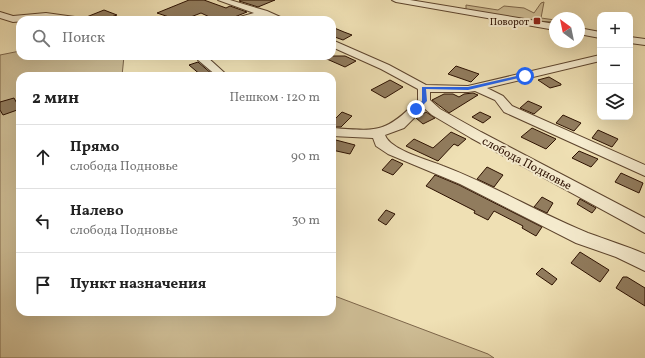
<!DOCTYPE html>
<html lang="ru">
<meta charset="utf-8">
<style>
body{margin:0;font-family:Vollkorn,serif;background:#f6f6f6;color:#222}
.controls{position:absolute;right:12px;top:12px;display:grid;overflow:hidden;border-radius:8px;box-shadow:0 4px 16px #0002}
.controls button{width:36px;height:36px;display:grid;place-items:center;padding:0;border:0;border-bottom:1px solid #e0e0e0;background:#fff;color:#222;font:20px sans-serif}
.compass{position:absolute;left:549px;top:12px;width:36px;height:36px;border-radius:50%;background:#fff;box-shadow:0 4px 16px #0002;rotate:327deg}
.stop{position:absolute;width:12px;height:12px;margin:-9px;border:3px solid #2563eb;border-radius:50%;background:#fff}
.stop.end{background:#2563eb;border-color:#fff;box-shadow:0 1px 4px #0008}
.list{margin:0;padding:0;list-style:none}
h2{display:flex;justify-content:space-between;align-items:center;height:52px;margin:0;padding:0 16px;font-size:17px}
h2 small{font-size:13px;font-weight:400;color:#767676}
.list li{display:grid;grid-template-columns:26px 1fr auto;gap:12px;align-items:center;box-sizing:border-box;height:64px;padding:0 16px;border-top:1px solid #e0e0e0}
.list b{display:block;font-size:15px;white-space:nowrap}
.list p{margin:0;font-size:13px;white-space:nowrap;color:#767676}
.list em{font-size:13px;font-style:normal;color:#767676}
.icon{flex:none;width:22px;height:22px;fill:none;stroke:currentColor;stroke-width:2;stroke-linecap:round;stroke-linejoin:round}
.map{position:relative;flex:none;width:645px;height:358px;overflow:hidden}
.search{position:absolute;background:#fff;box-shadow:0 4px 16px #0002;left:16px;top:16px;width:320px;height:44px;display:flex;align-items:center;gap:10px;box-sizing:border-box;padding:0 14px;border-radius:12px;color:#767676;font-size:15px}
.panel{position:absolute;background:#fff;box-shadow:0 4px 16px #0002;left:16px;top:72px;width:320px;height:244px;border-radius:12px}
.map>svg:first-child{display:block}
</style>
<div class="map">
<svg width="645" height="358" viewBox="0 0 645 358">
<rect width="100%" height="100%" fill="#efe0b4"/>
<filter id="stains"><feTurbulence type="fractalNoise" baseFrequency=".005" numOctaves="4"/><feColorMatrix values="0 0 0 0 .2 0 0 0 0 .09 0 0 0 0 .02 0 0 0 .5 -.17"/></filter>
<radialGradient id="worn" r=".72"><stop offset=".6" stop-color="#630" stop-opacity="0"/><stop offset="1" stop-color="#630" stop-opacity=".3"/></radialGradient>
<!-- green -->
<path fill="#cebd95" stroke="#7d664a" d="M544,2L541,18L555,20V22L534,21L466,11V5L498,10L504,6L524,8L534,13L541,3Z
M20,51V56H124L122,76H20V312H332V295L488,354L494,358H0V55Z"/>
<!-- building -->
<path fill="#917c5e" stroke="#2c1000" d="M189,0H204L226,8L230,6L247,12L227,20H216L201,13L183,20H178L157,13Z
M241,0H275L258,7L239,1Z
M104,10L117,15L102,20H84V18Z
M332,27L344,32L352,35L343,40L332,36Z
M320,56H345L356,61L345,67Z
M198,62L212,74L202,76L189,65Z
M456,66L479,74L471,82L448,74Z
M549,77L561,84V85L550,88L538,80Z
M390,80L403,87L385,98L371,90Z
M473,93L478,95L449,113L432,100L444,94H453L459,97L464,94Z
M14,98L20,109L3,115L0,110V102Z
M528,101L542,107L534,114L520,108Z
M342,112L352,116L341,127H332V122Z
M426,112L435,118L423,124L416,118Z
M480,112L491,117L483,123L472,117Z
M563,115L581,123L574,131L556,123Z
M532,128L556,139L546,149L521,137Z
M598,130L618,139L612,147L592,138Z
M451,132L466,139L458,146L454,144L438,161L406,146L414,139L433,148Z
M332,139L355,145L350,154L332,150Z
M579,151L598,159L591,167L572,158Z
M392,159L403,164L393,175L382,170Z
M487,167L503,175L494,187L477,179Z
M621,173L643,183L639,193L615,182Z
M435,175L459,185L542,227L536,236L522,228L523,226L494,211L488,220L474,213L475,211L426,186Z
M542,197L553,203L547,213L534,207Z
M580,199L596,208L592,213L577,204Z
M386,210L395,214L386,225L378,220Z
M580,252L609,270L600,282L571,263Z
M542,268L557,279L552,285L536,274Z
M623,277H627L645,288V306L616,288Z"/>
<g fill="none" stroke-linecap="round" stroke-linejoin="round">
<!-- minor casing -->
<g stroke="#5d442d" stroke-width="2">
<path id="minor" d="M218,0H230L267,11L287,20H274L262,16L249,20H235L236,18L254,13Z
M392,0H410L555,24V30L396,2Z
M0,12L13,16L46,13L82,18L83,20L46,19L13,22L0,18Z
M579,28L600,32V38L579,34Z
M630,37L645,39V45L630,43Z
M332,40L389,65L426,85L468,86L600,55V61L487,88L503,96L512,106L645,165V176L504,112L495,100L475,91L468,92H430V100L440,109L481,132L645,218V233L471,138L432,115L424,108L404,128L385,135C390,150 429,160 443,166C493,185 539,213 588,233C607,240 626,246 645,254V271L616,257L576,243L460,184L388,154L376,146L373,138L332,136V128C377,131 385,134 418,100V89L381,69L332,47Z
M198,56H206L228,76H217L198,60L197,58Z"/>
</g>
<!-- minor -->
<use href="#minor" fill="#f5ebce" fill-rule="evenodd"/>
</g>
<!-- route -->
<path fill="#2563eb" d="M525,74L527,76L468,90L426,89L427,101L418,110L414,109L422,101V87H468Z"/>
<!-- markers -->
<rect fill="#8f2418" stroke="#f5ebce" stroke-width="1.5" x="533" y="17" width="8" height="8" rx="2"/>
<g text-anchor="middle" stroke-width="4" stroke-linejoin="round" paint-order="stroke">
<!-- far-poi labels -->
<g font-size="10" fill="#2c1000" stroke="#f5ebce" text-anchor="end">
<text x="529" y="25">Поворот</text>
</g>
<!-- street labels -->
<g font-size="12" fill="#2c1000" stroke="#f5ebce">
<text transform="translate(527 163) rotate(28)" y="4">слобода Подновье</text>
</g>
</g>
<rect width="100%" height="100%" filter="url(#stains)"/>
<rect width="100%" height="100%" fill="url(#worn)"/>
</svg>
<div class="controls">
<button>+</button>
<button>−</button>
<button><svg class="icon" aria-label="layers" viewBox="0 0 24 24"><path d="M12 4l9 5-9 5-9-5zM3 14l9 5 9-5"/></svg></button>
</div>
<svg class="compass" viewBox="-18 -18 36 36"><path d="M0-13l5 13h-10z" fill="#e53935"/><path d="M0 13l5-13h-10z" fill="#767676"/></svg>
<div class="stop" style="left:525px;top:76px"></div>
<div class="stop end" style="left:416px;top:109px"></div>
<div class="search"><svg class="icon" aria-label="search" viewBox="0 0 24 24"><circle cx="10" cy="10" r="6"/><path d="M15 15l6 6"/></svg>Поиск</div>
<section class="panel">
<h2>2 мин<small>Пешком · 120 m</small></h2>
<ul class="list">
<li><svg class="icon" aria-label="ahead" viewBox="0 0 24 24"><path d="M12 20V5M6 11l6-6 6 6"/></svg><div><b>Прямо</b><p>слобода Подновье</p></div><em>90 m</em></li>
<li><svg class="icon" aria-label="left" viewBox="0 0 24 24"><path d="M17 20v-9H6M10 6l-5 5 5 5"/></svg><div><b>Налево</b><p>слобода Подновье</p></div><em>30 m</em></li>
<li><svg class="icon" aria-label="arrive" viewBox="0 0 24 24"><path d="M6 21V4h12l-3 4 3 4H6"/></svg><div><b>Пункт назначения</b></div></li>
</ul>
</section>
</div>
